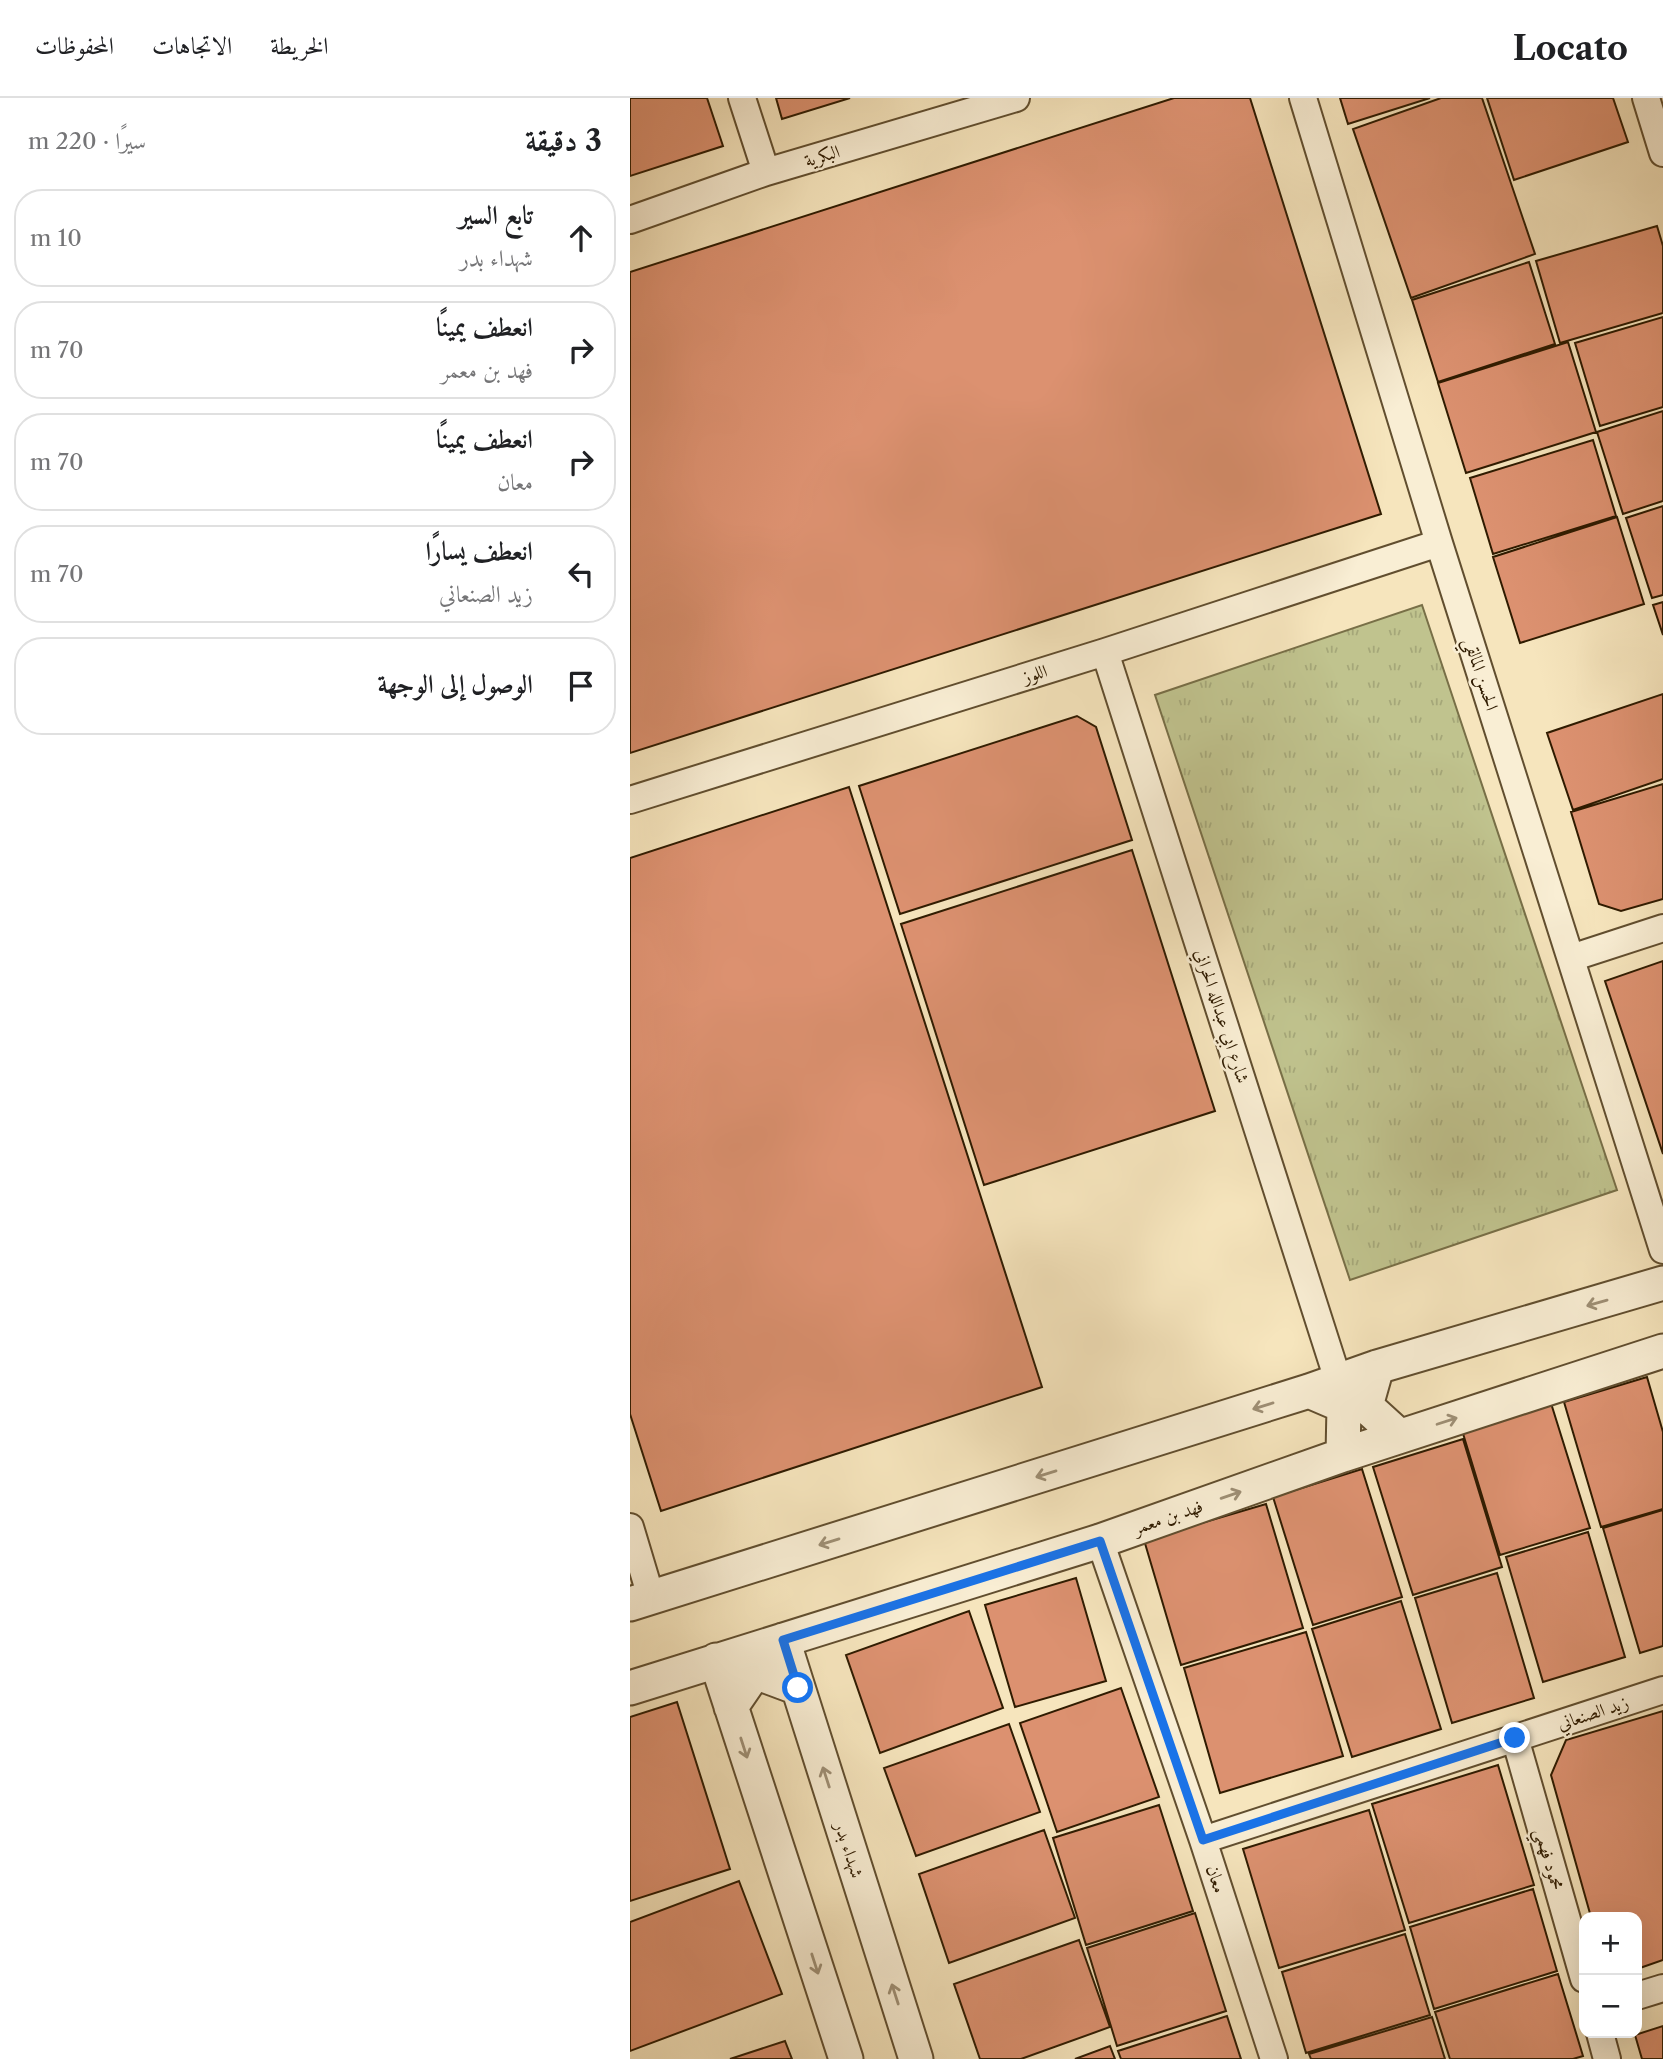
<!DOCTYPE html>
<html lang="ar">
<meta charset="utf-8">
<style>
body{margin:0;font-family:"Libre Caslon Text",Amiri,serif;background:#f2f2f2;color:#202124;direction:rtl}
.controls{position:absolute;right:21px;bottom:21px;display:grid;overflow:hidden;border-radius:14px;box-shadow:0 7px 28px #0002}
.controls button{width:63px;height:63px;display:grid;place-items:center;padding:0;border:0;border-bottom:2px solid #e0e0e0;background:#fff;color:#202124;font:35px sans-serif}
.stop{position:absolute;width:21px;height:21px;margin:-16px;border:5px solid #1a73e8;border-radius:50%;background:#fff}
.stop.end{background:#1a73e8;border-color:#fff;box-shadow:0 2px 7px #0008}
.list{margin:0;padding:0;list-style:none}
h2{display:flex;justify-content:space-between;align-items:center;height:91px;margin:0;padding:0 28px;font-size:30px}
h2 small{font-size:23px;font-weight:400;color:#757577}
.list li{display:grid;grid-template-columns:46px 1fr auto;gap:21px;align-items:center;box-sizing:border-box;height:98px;margin:0 14px 14px;padding:0 14px;border:2px solid #e0e0e0;border-radius:28px}
.list b{display:block;font-size:26px;white-space:nowrap}
.list p{margin:0;font-size:23px;white-space:nowrap;color:#757577}
.list em{font-size:23px;font-style:normal;color:#757577}
.icon{flex:none;width:38px;height:38px;fill:none;stroke:currentColor;stroke-width:2;stroke-linecap:round;stroke-linejoin:round}
.map{position:relative;flex:none;width:1033px;height:1961px;overflow:hidden;direction:ltr}
header{display:flex;align-items:center;gap:42px;box-sizing:border-box;height:98px;padding:0 35px;background:#fff;border-bottom:2px solid #e0e0e0}
header strong{font-size:33px}
nav{display:flex;gap:38px;margin-inline-start:auto;font-size:24px}
main{display:flex}
aside{flex:1;background:#fff}
.map>svg:first-child{display:block}
</style>
<header>
<strong>Locato</strong>
<nav><a>الخريطة</a><a>الاتجاهات</a><a>المحفوظات</a></nav>
</header>
<main>
<div class="map">
<svg width="1033" height="1961" viewBox="0 0 1033 1961">
<defs>
<pattern id="park-tufts" width="24" height="20" patternUnits="userSpaceOnUse" patternTransform="scale(1.75)"><rect width="24" height="20" fill="#c0c38e"/><path d="M3 7l-1-3M5 7V3M7 7l1-3M15 17l-1-3M17 17v-4M19 17l1-3" fill="none" stroke="#a5a779"/></pattern>
</defs>
<rect width="100%" height="100%" fill="#f6e5bd"/>
<filter id="stains"><feTurbulence type="fractalNoise" baseFrequency=".00286" numOctaves="4"/><feColorMatrix values="0 0 0 0 .2 0 0 0 0 .09 0 0 0 0 .02 0 0 0 .5 -.17"/></filter>
<radialGradient id="worn" r=".72"><stop offset=".6" stop-color="#630" stop-opacity="0"/><stop offset="1" stop-color="#630" stop-opacity=".3"/></radialGradient>
<!-- park -->
<path fill="url(#park-tufts)" stroke="#786f47" stroke-width="2" d="M792,507L987,1092L720,1182L525,597Z"/>
<!-- building -->
<path fill="#dc9170" stroke="#2f1b00" stroke-width="2" d="M0,0H77L93,48L0,78Z
M146,0H220L152,21Z
M544,0H620L751,416L0,655V174Z
M710,0H800L718,26Z
M811,0H852L905,156L781,200L723,31Z
M857,0H983L998,44L884,82Z
M1027,128L1033,148V215L930,245L906,163Z
M899,164L925,246L808,284L782,202Z
M1033,219V309L970,328L945,245Z
M938,244L966,334L836,375L808,285Z
M1033,313V403L993,416L967,334Z
M963,342L986,418L863,456L840,380Z
M1033,408V497L1022,500L996,420Z
M987,419L1014,506L890,545L863,459Z
M1033,504V537L1023,507Z
M1033,596V681L943,712L917,635Z
M447,618L466,629L502,742L270,816L229,688Z
M1033,686V801L991,813L969,806L941,714Z
M219,689L412,1289L31,1413L0,1316V760Z
M502,752L585,1013L354,1087L271,826Z
M1033,863V1056L975,883Z
M1017,1279L1033,1334V1411L971,1429L934,1304Z
M920,1302L960,1430L870,1457L831,1329Z
M833,1341L872,1469L783,1497L743,1369Z
M732,1371L772,1499L683,1527L643,1399Z
M636,1406L673,1530L551,1567L514,1442Z
M1033,1412V1548L1010,1555L973,1430Z
M958,1434L995,1559L913,1584L876,1459Z
M867,1475L904,1600L822,1625L785,1500Z
M446,1480L476,1583L385,1609L355,1507Z
M771,1503L811,1631L722,1659L682,1531Z
M339,1513L373,1610L250,1655L216,1557Z
M676,1534L713,1658L590,1695L554,1570Z
M491,1590L529,1699L427,1734L390,1625Z
M47,1604L100,1771L0,1803V1619Z
M1033,1613V1862L1007,1871V1819H961L921,1677L936,1642Z
M379,1626L410,1714L286,1758L254,1670Z
M868,1667L904,1787L779,1825L742,1706Z
M529,1707L563,1813L456,1847L423,1740Z
M739,1712L775,1832L649,1870L613,1751Z
M414,1732L445,1820L319,1865L289,1776Z
M109,1783L152,1896L0,1953V1824Z
M903,1791L927,1873L804,1911L780,1829Z
M565,1815L596,1913L487,1948L457,1850Z
M775,1836L800,1917L676,1955L652,1874Z
M449,1842L480,1929L391,1961H350L324,1886Z
M928,1876L953,1958L943,1961H820L805,1914Z
M597,1918L611,1961H491L488,1953Z
M802,1919L815,1961H681L679,1956Z
M1033,1928V1961H1012L1005,1937Z
M155,1943L162,1961H100Z
M480,1948L485,1961H445Z"/>
<g fill="none" stroke-linecap="round" stroke-linejoin="round">
<!-- minor casing -->
<g stroke="#614e2f" stroke-width="30">
<path id="minor" d="M112,0L136,74
M673,0L809,445L1033,1152
M1016,0L1033,55
M0,122L136,74L386,0
M475,554L708,1282
M0,702L475,554L809,445
M941,860L1033,830
M0,1429L21,1499
M470,1443L573,1742L644,1961
M885,1640L954,1881
M573,1742L1033,1592
M1007,1898L1033,1890
M970,1935L977,1961"/>
</g>
<!-- tertiary casing -->
<g stroke="#614e2f" stroke-width="37">
<path id="tertiary" d="M747,1269L736,1308L769,1338
M679,1293L714,1308L713,1357
M0,1506L679,1293L747,1269L1033,1185
M153,1542L286,1961
M86,1562L216,1961
M0,1590L470,1443L713,1357L1033,1253
M101,1609L125,1574L168,1590"/>
</g>
<!-- minor -->
<use href="#minor" stroke="#f9eed4" stroke-width="26"/>
<!-- tertiary -->
<use href="#tertiary" stroke="#f9eed4" stroke-width="33"/>
</g>
<!-- one-way arrows -->
<defs><path id="oneway-shaft" d="M-6 0H5M1.5-3L5.5 0L1.5 3" fill="none" stroke-width="1.6" stroke-linecap="round" stroke-linejoin="round" transform="scale(1.75)"/></defs>
<g stroke="#9e8f75">
<use href="#oneway-shaft" transform="translate(967 1205) rotate(164)"/>
<use href="#oneway-shaft" transform="translate(633 1308) rotate(163)"/>
<use href="#oneway-shaft" transform="translate(817 1323) rotate(-18)"/>
<use href="#oneway-shaft" transform="translate(416 1376) rotate(163)"/>
<use href="#oneway-shaft" transform="translate(601 1397) rotate(-19)"/>
<use href="#oneway-shaft" transform="translate(199 1444) rotate(163)"/>
<use href="#oneway-shaft" transform="translate(114 1650) rotate(72)"/>
<use href="#oneway-shaft" transform="translate(196 1679) rotate(-108)"/>
<use href="#oneway-shaft" transform="translate(185 1866) rotate(72)"/>
<use href="#oneway-shaft" transform="translate(265 1896) rotate(-108)"/>
</g>
<g fill="none" stroke-linecap="round" stroke-linejoin="round">
<!-- route -->
<path stroke="#1a73e8" stroke-width="9" d="M168,1590L153,1542L470,1443L573,1742L885,1640"/>
</g>
<g text-anchor="middle" stroke-width="5" stroke-linejoin="round" paint-order="stroke">
<!-- street labels -->
<g font-size="18" fill="#2f1b00" stroke="#f9eed4">
<text transform="translate(192 58) rotate(-17)" y="6">البكرية</text>
<text transform="translate(405 576) rotate(-17)" y="6">اللوز</text>
<text transform="translate(851 576) rotate(72)" y="6">الحسن المالقي</text>
<text transform="translate(592 918) rotate(72)" y="6">شارع ابي عبدالله الحراني</text>
<text transform="translate(538 1419) rotate(-19)" y="6">فهد بن معمر</text>
<text transform="translate(963 1615) rotate(-18)" y="6">زيد الصنعاني</text>
<text transform="translate(219 1752) rotate(72)" y="6">شهداء بدر</text>
<text transform="translate(919 1761) rotate(74)" y="6">محمود فهمي</text>
<text transform="translate(586 1781) rotate(72)" y="6">معان</text>
</g>
</g>
<rect width="100%" height="100%" filter="url(#stains)"/>
<rect width="100%" height="100%" fill="url(#worn)"/>
</svg>
<div class="controls">
<button>+</button>
<button>−</button>
</div>
<div class="stop" style="left:168px;top:1590px"></div>
<div class="stop end" style="left:885px;top:1640px"></div>
</div>
<aside>
<h2>3 دقيقة<small>سيرًا · 220 m</small></h2>
<ul class="list">
<li><svg class="icon" aria-label="ahead" viewBox="0 0 24 24"><path d="M12 20V5M6 11l6-6 6 6"/></svg><div><b>تابع السير</b><p>شهداء بدر</p></div><em>10 m</em></li>
<li><svg class="icon" aria-label="right" viewBox="0 0 24 24"><path d="M7 20v-9h11M14 6l5 5-5 5"/></svg><div><b>انعطف يمينًا</b><p>فهد بن معمر</p></div><em>70 m</em></li>
<li><svg class="icon" aria-label="right" viewBox="0 0 24 24"><path d="M7 20v-9h11M14 6l5 5-5 5"/></svg><div><b>انعطف يمينًا</b><p>معان</p></div><em>70 m</em></li>
<li><svg class="icon" aria-label="left" viewBox="0 0 24 24"><path d="M17 20v-9H6M10 6l-5 5 5 5"/></svg><div><b>انعطف يسارًا</b><p>زيد الصنعاني</p></div><em>70 m</em></li>
<li><svg class="icon" aria-label="arrive" viewBox="0 0 24 24"><path d="M6 21V4h12l-3 4 3 4H6"/></svg><div><b>الوصول إلى الوجهة</b></div></li>
</ul>
</aside>
</main>
